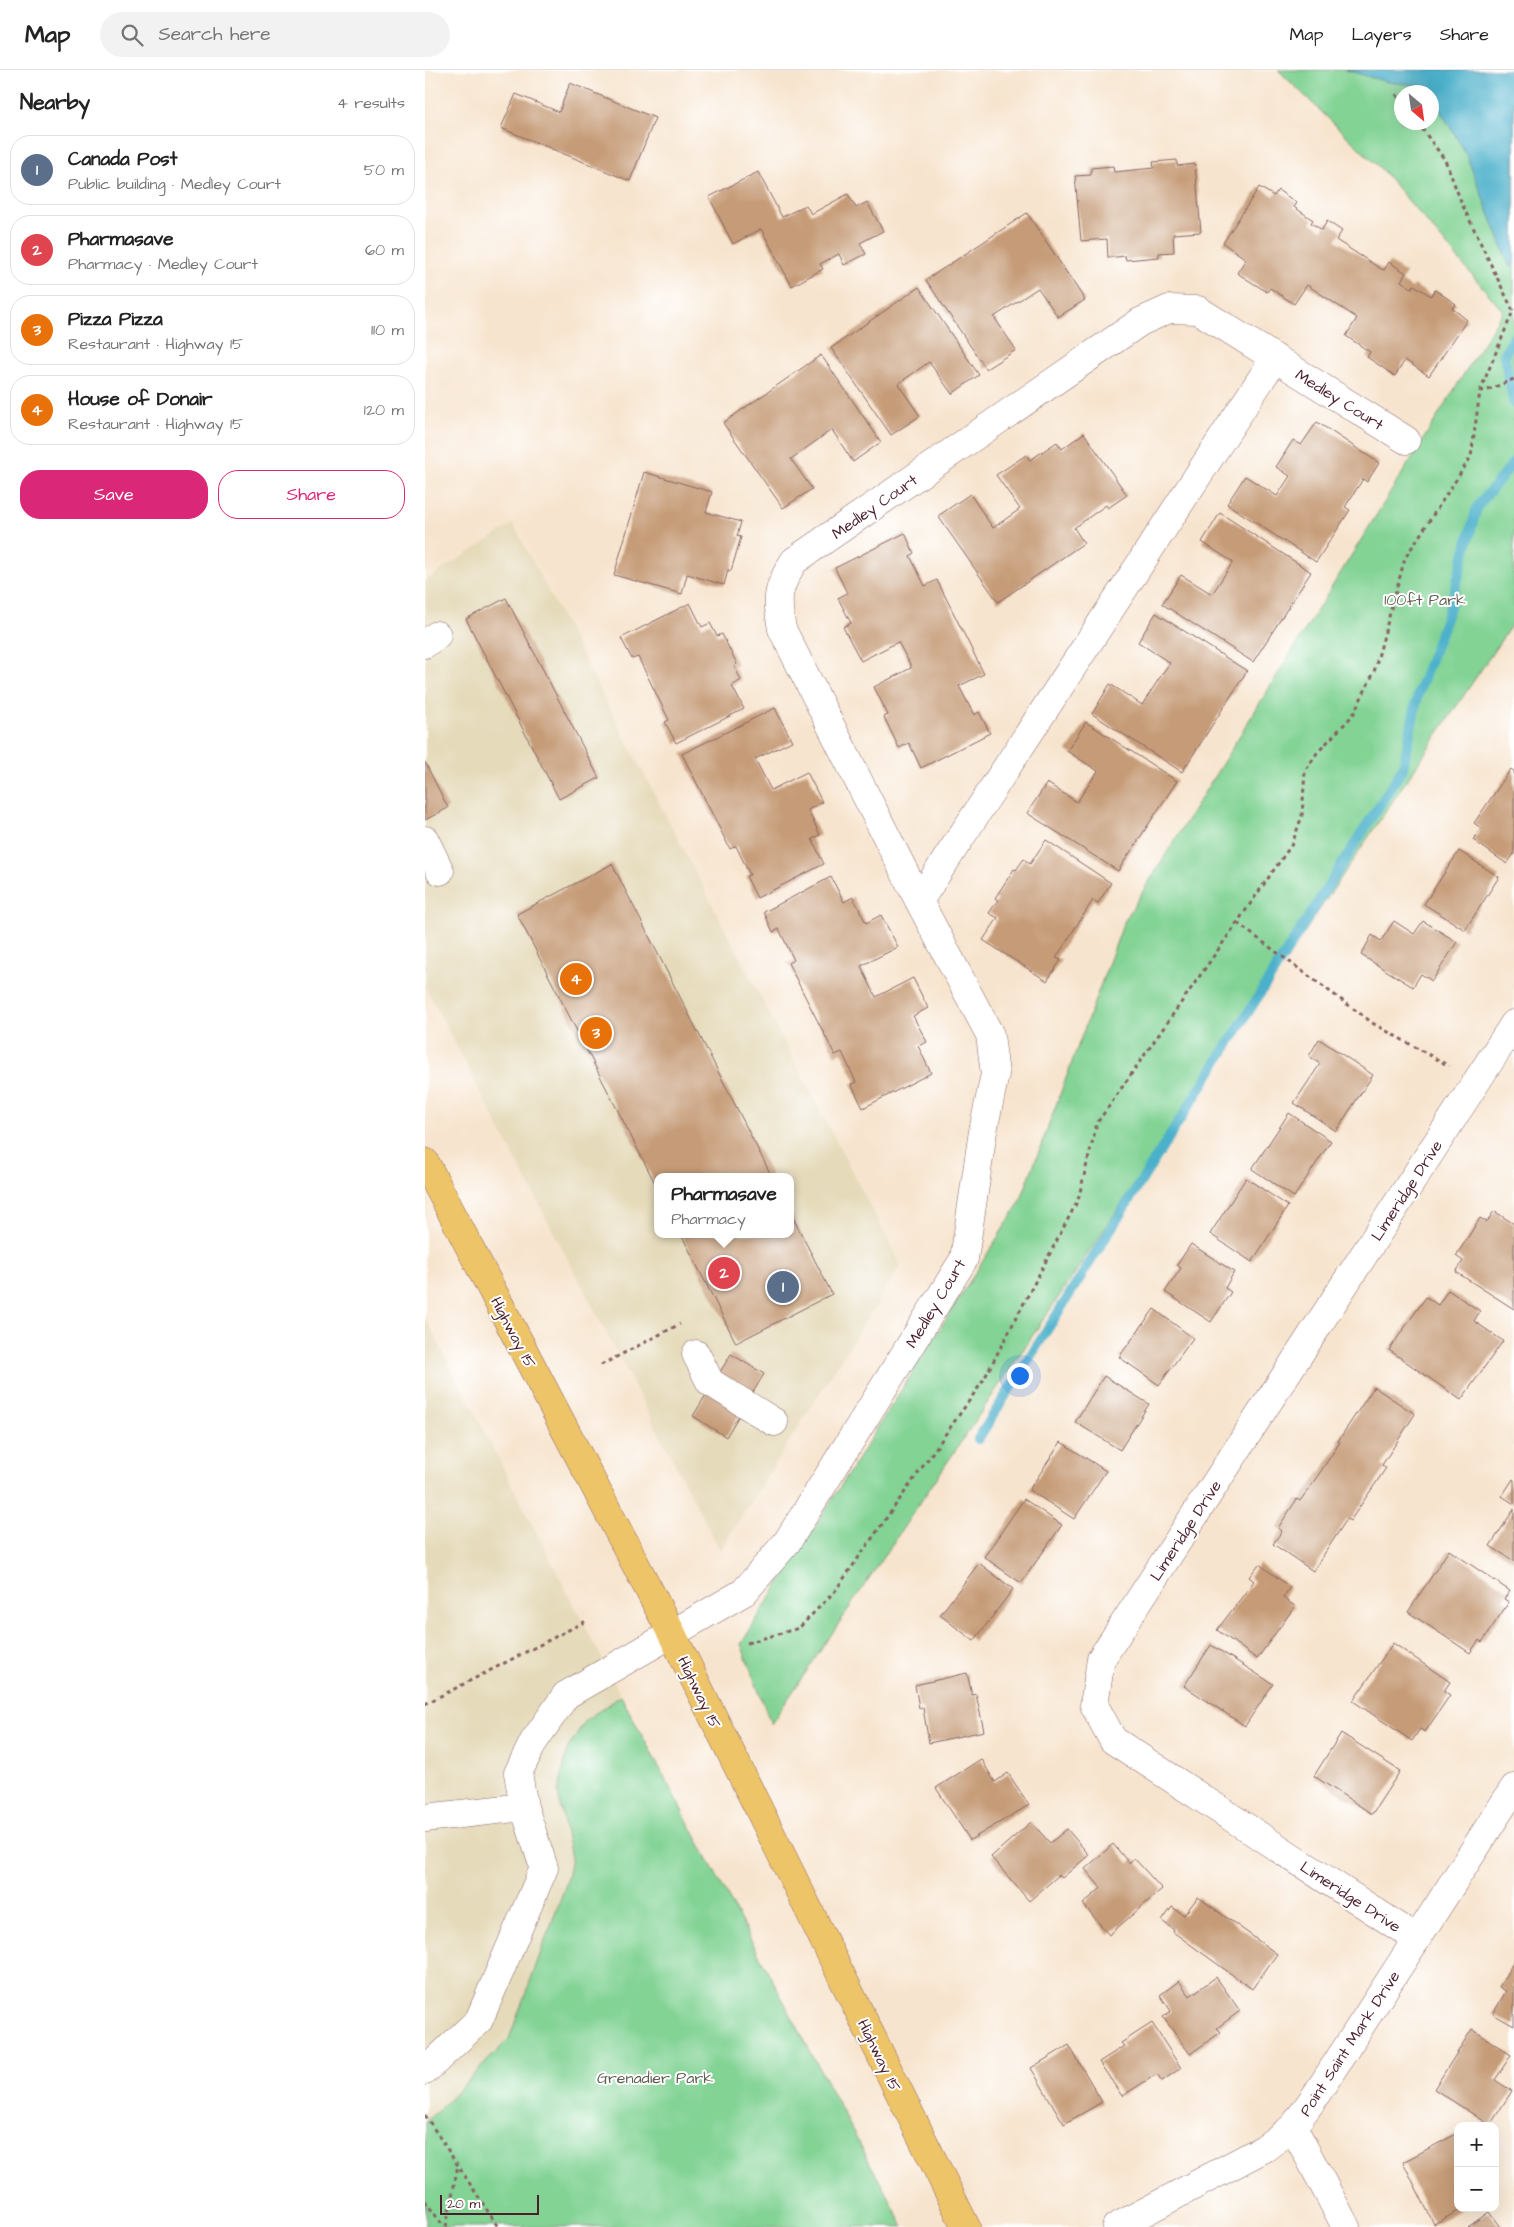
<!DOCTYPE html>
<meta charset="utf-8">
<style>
body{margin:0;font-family:"Architects Daughter",sans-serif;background:#f2f2f2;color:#222}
.controls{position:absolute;right:15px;bottom:15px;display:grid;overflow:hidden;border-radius:10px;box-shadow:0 5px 20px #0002}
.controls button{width:45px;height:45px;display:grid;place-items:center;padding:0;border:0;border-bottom:1px solid #e0e0e0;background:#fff;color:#222;font:25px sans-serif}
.compass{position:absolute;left:969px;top:15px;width:45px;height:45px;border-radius:50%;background:#fff;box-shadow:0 5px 20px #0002;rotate:151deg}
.scale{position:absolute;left:15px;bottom:12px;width:99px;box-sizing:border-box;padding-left:5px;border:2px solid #4a1f2b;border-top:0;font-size:14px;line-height:18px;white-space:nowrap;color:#4a1f2b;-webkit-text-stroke:4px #fff;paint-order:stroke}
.you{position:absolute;left:594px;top:1305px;width:18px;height:18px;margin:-12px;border:4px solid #fff;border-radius:50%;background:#1a73e8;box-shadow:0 0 0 8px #1a73e833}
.badge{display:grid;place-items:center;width:32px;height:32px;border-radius:50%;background:#db2777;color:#fff;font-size:16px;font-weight:700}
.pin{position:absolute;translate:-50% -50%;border:2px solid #fff;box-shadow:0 1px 5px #0006}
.popup{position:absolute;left:229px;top:1103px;width:140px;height:65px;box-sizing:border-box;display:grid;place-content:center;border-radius:10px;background:#fff;filter:drop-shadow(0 1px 4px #0005);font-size:16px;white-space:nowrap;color:#767676}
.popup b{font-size:19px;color:#222}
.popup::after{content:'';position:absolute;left:50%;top:100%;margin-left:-10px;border:10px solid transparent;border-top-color:#fff}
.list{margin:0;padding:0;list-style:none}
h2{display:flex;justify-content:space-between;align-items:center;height:65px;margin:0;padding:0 20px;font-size:21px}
h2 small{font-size:16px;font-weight:400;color:#767676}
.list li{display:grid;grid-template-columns:32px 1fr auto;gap:15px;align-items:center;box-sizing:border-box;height:70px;margin:0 10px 10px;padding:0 10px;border:1px solid #e0e0e0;border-radius:20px}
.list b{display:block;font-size:19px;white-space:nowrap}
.list p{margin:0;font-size:16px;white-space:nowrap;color:#767676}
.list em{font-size:16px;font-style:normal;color:#767676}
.actions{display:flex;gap:10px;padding:15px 20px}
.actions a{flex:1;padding:11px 0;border:1px solid #db2777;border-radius:20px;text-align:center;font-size:18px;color:#db2777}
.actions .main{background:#db2777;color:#fff}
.icon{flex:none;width:28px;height:28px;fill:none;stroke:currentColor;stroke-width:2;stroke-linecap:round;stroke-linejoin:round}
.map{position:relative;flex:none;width:1089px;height:2157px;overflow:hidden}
header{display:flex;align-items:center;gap:30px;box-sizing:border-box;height:70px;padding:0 25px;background:#fff;border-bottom:1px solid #e0e0e0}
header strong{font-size:24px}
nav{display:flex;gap:28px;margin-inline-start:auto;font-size:18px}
.search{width:350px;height:45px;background:#f2f2f2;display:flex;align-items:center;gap:12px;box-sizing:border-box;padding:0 18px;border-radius:28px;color:#767676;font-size:19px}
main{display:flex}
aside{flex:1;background:#fff}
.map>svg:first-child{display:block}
</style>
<header>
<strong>Map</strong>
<div class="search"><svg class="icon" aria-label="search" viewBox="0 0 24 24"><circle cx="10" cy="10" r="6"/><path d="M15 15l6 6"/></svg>Search here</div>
<nav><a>Map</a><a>Layers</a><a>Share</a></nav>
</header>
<main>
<aside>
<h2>Nearby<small>4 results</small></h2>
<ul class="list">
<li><span class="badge" style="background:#5c6f8a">1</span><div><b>Canada Post</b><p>Public building · Medley Court</p></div><em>50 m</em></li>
<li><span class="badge" style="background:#e0444e">2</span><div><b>Pharmasave</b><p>Pharmacy · Medley Court</p></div><em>60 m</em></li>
<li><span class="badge" style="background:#e8710a">3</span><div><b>Pizza Pizza</b><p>Restaurant · Highway 15</p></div><em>110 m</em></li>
<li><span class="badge" style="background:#e8710a">4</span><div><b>House of Donair</b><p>Restaurant · Highway 15</p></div><em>120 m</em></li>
</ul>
<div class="actions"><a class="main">Save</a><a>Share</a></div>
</aside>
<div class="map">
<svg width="1089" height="2157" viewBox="0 0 1089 2157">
<rect width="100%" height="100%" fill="#fff"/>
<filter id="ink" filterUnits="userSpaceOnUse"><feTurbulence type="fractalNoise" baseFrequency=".02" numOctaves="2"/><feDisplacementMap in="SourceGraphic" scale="10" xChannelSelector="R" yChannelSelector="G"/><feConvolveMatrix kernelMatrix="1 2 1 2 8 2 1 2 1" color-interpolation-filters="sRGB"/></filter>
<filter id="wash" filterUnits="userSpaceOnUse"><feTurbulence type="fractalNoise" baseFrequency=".0096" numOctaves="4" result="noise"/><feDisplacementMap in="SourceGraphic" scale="20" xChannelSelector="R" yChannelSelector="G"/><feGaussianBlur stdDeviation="1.12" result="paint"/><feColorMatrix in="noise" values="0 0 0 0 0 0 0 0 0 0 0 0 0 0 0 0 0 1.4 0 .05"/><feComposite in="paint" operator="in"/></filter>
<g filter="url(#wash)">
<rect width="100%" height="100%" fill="#f7e4ce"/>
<!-- built -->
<path fill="#e5daba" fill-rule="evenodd" d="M88,454L476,1195L295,1480L0,916V511ZM233,1107H365V1164H233Z
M0,1247L196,1626L162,1649L141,1757L146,1788L141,1814L84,1969L12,2042L0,2051Z"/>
<!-- green -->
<path fill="#82d394" stroke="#667960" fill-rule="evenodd" d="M853,0H942L1089,22V551L346,1654L316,1574L595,1132L699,852L1078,241L957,100ZM976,22H1006V52H976Z
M196,1626L479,2157H0V2051L12,2042L84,1969L141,1814L146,1788L133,1723L143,1678L162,1649Z"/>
<!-- water -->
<path fill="#4bb0ca" stroke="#4a687a" d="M921,0H1089V195L1085,197L1040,82L1007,27L1006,22H1004L1000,16L962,12Z"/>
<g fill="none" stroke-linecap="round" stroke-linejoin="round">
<!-- stream -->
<path stroke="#4bb0ca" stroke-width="10" d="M1089,267L1079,285L1089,334
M553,1369L978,698L993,624L1025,537L1052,437L1089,392"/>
</g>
<g id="blocks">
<!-- building -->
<path fill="#c69c78" d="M145,13L230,48L205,111L76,58L91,24L134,42Z
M752,90V96L770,94L776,162L748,164L749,182L734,183V187L701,190L700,186L683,188L682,169L656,171L650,106L666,105V98L688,96L689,102L729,98L728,92Z
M333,102L357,147L381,135L386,144L423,124L431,138L442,132L458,161L435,173L441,184L419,195L414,184L395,194L398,199L367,216L336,159L308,174L284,127Z
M834,117L849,126L853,120L872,133L869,137L888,150L886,153L897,160L902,151L917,161L911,170L956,199L959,200L964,192L981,203L976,211L987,218L989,215L1006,226L1010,220L1031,234L1027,238L1042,250L1004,306L980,290L970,306L942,287L945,282L921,266L932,248L882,215L869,234L845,218L842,222L812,203L821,189L798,173Z
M602,143L660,230L633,247L613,218L569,247L591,280L561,299L501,210Z
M494,217L554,305L527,324L504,292L473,314L495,346L466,365L406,278Z
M396,285L456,372L428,392L407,360L405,361L366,389L387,419L358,438L298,353Z
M892,352L954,393L942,412L938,409L920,437L925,440L891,492L802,434L820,406L852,426L865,406L851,397L868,370L876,375Z
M659,363L702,425L683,438L681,435L649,458L659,473L573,532L513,446L545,424L568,458L595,439L571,405L601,385L605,390L632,372L637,379Z
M219,402L287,422L281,442L316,452L312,466L316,467L306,501L303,500L299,515L262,504L257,524L189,505Z
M795,443L886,502L828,592L737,534L756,505L787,524L808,492L777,472Z
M480,463L489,483L485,486L500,516L512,510L559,604L534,616L549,645L554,642L565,663L496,698L484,673L474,678L459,647L463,645L449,617L486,598V596L473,572L436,591L418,557L426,553L413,528L422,523L410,498Z
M81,528L174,708L134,729L41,549Z
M265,533L277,557L285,553L292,566L297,564L312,594L309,596L316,610L307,616L319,639L251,673L240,652L244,650L213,587L207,589L196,568Z
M731,543L822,601L757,702L667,644L685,614L717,635L741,598L745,593L713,572Z
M350,638L367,671L330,689L346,720L382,702L397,732L383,740L395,765L387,769L399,794L332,828L321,806L325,805L311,776L305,779L257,684Z
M661,652L752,711L693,801L602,743L622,713L652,732L673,701L642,681Z
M0,692L23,738L0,750Z
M1086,699L1089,701V784L1082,794L1048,770L1056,758L1049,753Z
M621,770L686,813L673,833L668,830L631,888L636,890L622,911L558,870L573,848L564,843L573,830L570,828L589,799L591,800L599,789L605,794Z
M1034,781L1074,807L1040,860L999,834Z
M187,794L347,1107H233V1119L92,844Z
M406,807L419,832L428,827L441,853L456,845L472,875L473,877L436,896L451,927L488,908L503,938L488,946L502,972L493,976L506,1003L438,1038L426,1014L431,1012L417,982L410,985L363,893L369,890L354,859L348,862L339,842Z
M969,851L989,864L998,851L1032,872L1007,911L996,904L988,917L936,885L947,865L956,871Z
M894,969L948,1005L911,1061L869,1033L895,994L884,986Z
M864,1043L906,1071L869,1127L827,1099Z
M821,1108L863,1136L827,1192L785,1164Z
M1069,1141L1089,1154V1239L1031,1202L1038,1191L1031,1186L1055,1148L1062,1152Z
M365,1142L407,1224L311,1273L256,1164H365Z
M766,1174L809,1202L800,1218L806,1222L786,1252L740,1222L756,1198L752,1195Z
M1023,1220L1055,1241L1049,1251L1078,1271L1036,1330L964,1280L1001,1227L1013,1235Z
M729,1239L768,1268L734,1315L694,1287Z
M306,1284L339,1304L301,1367L268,1346Z
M679,1306L724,1334L695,1380L650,1352Z
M949,1317L990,1344L957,1395L961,1398L925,1451L922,1449L888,1501L848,1474L857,1461L853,1458L872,1429L875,1431L896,1401L915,1372L913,1371Z
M636,1372L681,1401L649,1449L604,1420Z
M1088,1409L1089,1410V1434L1077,1426Z
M599,1429L637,1455L596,1513L559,1487Z
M1089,1439V1491L1065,1476Z
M1024,1480L1085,1521L1079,1529L1084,1532L1057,1572L1054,1570L1045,1583L983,1542Z
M554,1493L588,1519L549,1571L515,1545Z
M834,1494L865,1517L858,1528L870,1536L832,1589L792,1560L829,1511L824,1507Z
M968,1573L1025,1612L1019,1621L1025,1625L1000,1662L995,1659L987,1671L928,1631Z
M786,1575L848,1614L820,1656L759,1616Z
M542,1603L547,1625L551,1624L559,1661L504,1673L498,1638H494L490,1615Z
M916,1663L975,1701L947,1744L889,1706Z
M556,1689L570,1712L583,1703L604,1735L545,1770L511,1718Z
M606,1752L625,1773L642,1759L664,1785L637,1808L634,1805L604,1831L566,1787Z
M688,1774L704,1793L709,1788L737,1819L684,1865L658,1834L676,1818L660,1799Z
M773,1827L852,1884L827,1919L748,1862L749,1860L737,1851L747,1837L759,1845Z
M1089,1891V1956L1068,1944L1081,1921L1074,1917Z
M791,1907L815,1941L792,1958L796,1962L765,1984L738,1947L746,1941L735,1925L754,1911L765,1926Z
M727,1953L756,1998L737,2011L732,2004L697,2026L674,1992L699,1976L696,1973Z
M1047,1959L1086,1985L1070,2010L1087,2021L1065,2055L1009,2019Z
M644,1975L677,2032L639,2054L606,1998Z
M1033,2063V2138H1039L1009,2154L978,2092Z
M1064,2142L1075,2157H1043Z"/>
</g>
</g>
<g filter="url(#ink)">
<use href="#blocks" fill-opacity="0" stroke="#876464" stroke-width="1"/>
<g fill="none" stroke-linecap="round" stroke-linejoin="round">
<!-- minor casing -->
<g stroke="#876464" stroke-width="29">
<path id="minor" d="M0,574L12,565
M0,770L15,801
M494,831L850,288
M271,1284L285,1312L349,1352
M0,1748L99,1737
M992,1869L688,1670L669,1635L676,1589L1089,954
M0,2001L54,1950L119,1798L99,1737L93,1703L109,1671L141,1625L319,1522L362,1472L539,1189L558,1061L570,1004L565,965L494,831L357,559C351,528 352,518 369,491L715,252L744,239L773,240L981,370
M868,2057L921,2157
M691,2157L840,2078L868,2057L889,2028L1089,1718"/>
</g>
<!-- major casing -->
<g stroke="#876464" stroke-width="29">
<path id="major" d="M0,1092L247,1564L541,2157"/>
</g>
<!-- path -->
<path stroke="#876464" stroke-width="3" stroke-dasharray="4 4" stroke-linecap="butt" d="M971,24L976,31
M1055,321L1063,320L1089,309
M812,853L949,954L1024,996
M176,1295L255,1254
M322,1573L374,1558L410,1521L558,1311L653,1130L672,1053L867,774L877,746L880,701L892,683L928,645L949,602L980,488L1046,387L1055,321L1088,241L1037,134L1020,90L992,52
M0,1634L163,1550
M0,2045L73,2157
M0,2131L19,2157
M21,2157L33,2095"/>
<!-- minor -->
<use href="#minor" stroke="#fff" stroke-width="28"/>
<!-- major -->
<use href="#major" stroke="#eec469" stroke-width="28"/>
</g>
</g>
<g text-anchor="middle" stroke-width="4" stroke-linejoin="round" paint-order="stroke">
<!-- street labels -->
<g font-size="16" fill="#4a1f2b" stroke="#fff">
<text transform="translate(915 329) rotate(32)" y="6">Medley Court</text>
<text transform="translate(449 436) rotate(-35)" y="6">Medley Court</text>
<text transform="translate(981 1120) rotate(-57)" y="6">Limeridge Drive</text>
<text transform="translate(510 1233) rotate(-59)" y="6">Medley Court</text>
<text transform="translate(89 1262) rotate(62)" y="6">Highway 15</text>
<text transform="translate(760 1460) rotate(-57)" y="6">Limeridge Drive</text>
<text transform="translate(275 1622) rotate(64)" y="6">Highway 15</text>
<text transform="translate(926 1826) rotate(33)" y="6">Limeridge Drive</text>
<text transform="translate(924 1973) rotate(-57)" y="6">Point Saint Mark Drive</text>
<text transform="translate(455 1985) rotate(64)" y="6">Highway 15</text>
</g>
<!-- park labels -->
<g font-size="16" fill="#5e5e50" stroke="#fff">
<text x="1000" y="535">100ft Park</text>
<text x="230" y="2013">Grenadier Park</text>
</g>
</g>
</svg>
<div class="controls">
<button>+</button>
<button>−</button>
</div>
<svg class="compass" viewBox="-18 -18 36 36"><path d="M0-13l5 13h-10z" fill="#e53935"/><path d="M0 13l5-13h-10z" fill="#767676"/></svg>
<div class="scale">20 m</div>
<div class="you"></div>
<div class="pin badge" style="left:358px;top:1217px;background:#5c6f8a">1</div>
<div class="pin badge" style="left:299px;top:1203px;background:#e0444e">2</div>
<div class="popup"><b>Pharmasave</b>Pharmacy</div>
<div class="pin badge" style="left:171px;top:963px;background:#e8710a">3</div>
<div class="pin badge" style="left:151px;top:909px;background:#e8710a">4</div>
</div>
</main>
